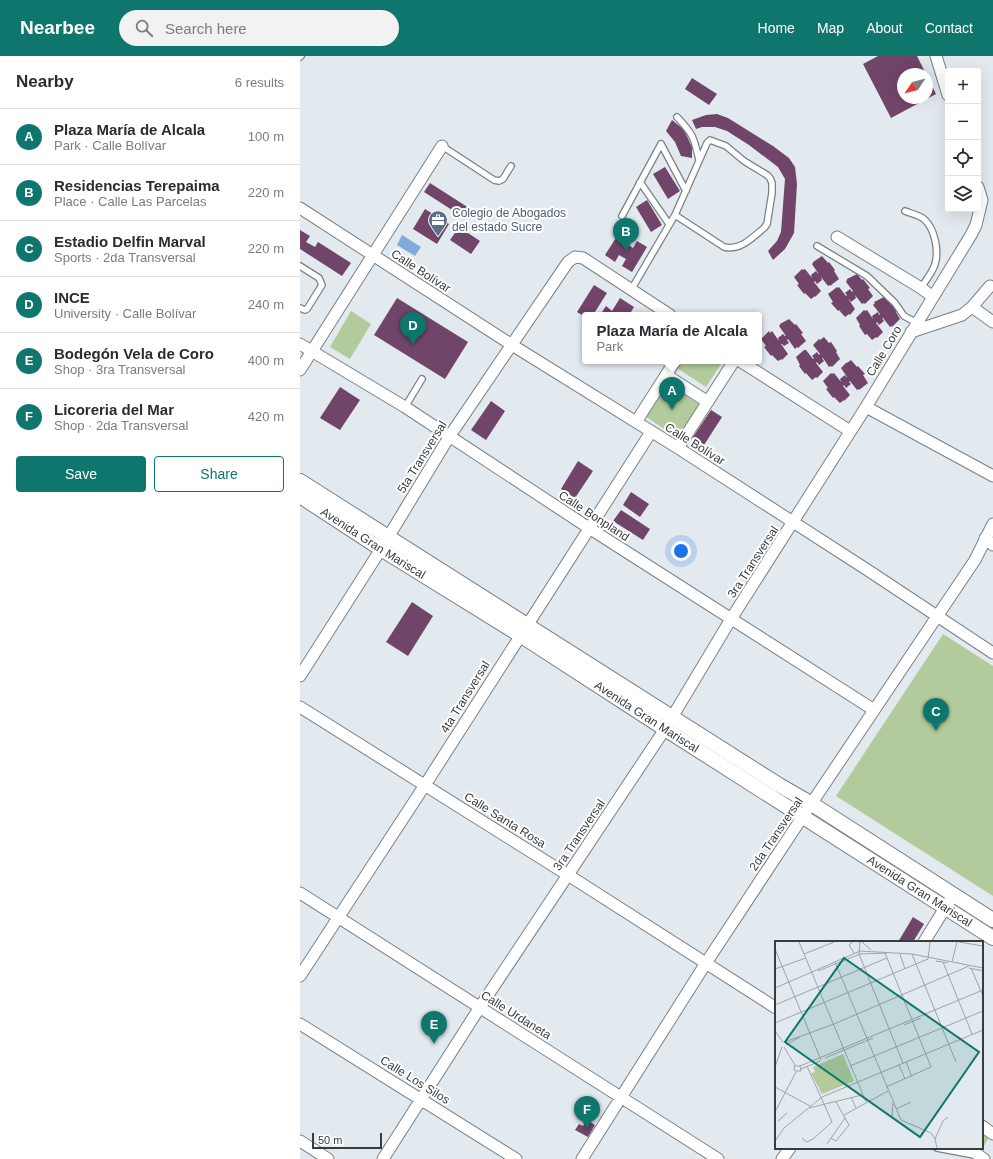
<!DOCTYPE html>
<meta charset="utf-8">
<style>
body{margin:0;font-family:Arial,sans-serif;background:#f2f2f3;color:#2b2b33}
.controls{position:absolute;right:12px;top:12px;display:grid;overflow:hidden;border-radius:4px;box-shadow:0 4px 16px #0002}
.controls button{width:36px;height:36px;display:grid;place-items:center;padding:0;border:0;border-bottom:1px solid #e1e1e2;background:#fff;color:#2b2b33;font:20px sans-serif}
.compass{position:absolute;left:597px;top:12px;width:36px;height:36px;border-radius:50%;background:#fff;box-shadow:0 4px 16px #0002;rotate:235deg}
.scale{position:absolute;left:12px;bottom:10px;width:70px;box-sizing:border-box;padding-left:4px;border:2px solid #393c3e;border-top:0;font-size:11px;line-height:14px;white-space:nowrap;color:#393c3e;-webkit-text-stroke:3px #fff;paint-order:stroke}
.you{position:absolute;left:381px;top:495px;width:14px;height:14px;margin:-10px;border:3px solid #fff;border-radius:50%;background:#1a73e8;box-shadow:0 0 0 6px #1a73e833}
.badge{display:grid;place-items:center;width:26px;height:26px;border-radius:50%;background:#0f766e;color:#fff;font-size:13px;font-weight:700}
.pin{position:absolute;translate:-50% -33px;filter:drop-shadow(0 1px 2px #0008)}
.pin::after{content:'';position:absolute;top:21px;width:14px;height:12px;background:inherit;clip-path:polygon(0 0,100% 0,50% 100%)}
.popup{position:absolute;left:282px;top:256px;width:180px;height:52px;box-sizing:border-box;display:grid;place-content:center;border-radius:4px;background:#fff;filter:drop-shadow(0 1px 3px #0005);font-size:13px;white-space:nowrap;color:#7c7c81}
.popup b{font-size:15px;color:#2b2b33}
.popup::after{content:'';position:absolute;left:50%;top:100%;margin-left:-8px;border:8px solid transparent;border-top-color:#fff}
.list{margin:0;padding:0;list-style:none}
h2{display:flex;justify-content:space-between;align-items:center;height:52px;margin:0;padding:0 16px;font-size:17px}
h2 small{font-size:13px;font-weight:400;color:#7c7c81}
.list li{display:grid;grid-template-columns:26px 1fr auto;gap:12px;align-items:center;box-sizing:border-box;height:56px;padding:0 16px;border-top:1px solid #e1e1e2}
.list b{display:block;font-size:15px;white-space:nowrap}
.list p{margin:0;font-size:13px;white-space:nowrap;color:#7c7c81}
.list em{font-size:13px;font-style:normal;color:#7c7c81}
.actions{display:flex;gap:8px;padding:12px 16px}
.actions a{flex:1;padding:9px 0;border:1px solid #0f766e;border-radius:4px;text-align:center;font-size:14px;color:#0f766e}
.actions .main{background:#0f766e;color:#fff}
.icon{flex:none;width:22px;height:22px;fill:none;stroke:currentColor;stroke-width:2;stroke-linecap:round;stroke-linejoin:round}
.map{position:relative;flex:none;width:693px;height:1103px;overflow:hidden}
header{display:flex;align-items:center;gap:24px;box-sizing:border-box;height:56px;padding:0 20px;background:#0f766e;color:#fff}
header strong{font-size:19px}
nav{display:flex;gap:22px;margin-inline-start:auto;font-size:14px}
.search{width:280px;height:36px;background:#f2f2f3;display:flex;align-items:center;gap:10px;box-sizing:border-box;padding:0 14px;border-radius:22px;color:#7c7c81;font-size:15px}
main{display:flex}
aside{flex:1;background:#fff}
.map>svg:first-child{display:block}
</style>
<header>
<strong>Nearbee</strong>
<div class="search"><svg class="icon" aria-label="search" viewBox="0 0 24 24"><circle cx="10" cy="10" r="6"/><path d="M15 15l6 6"/></svg>Search here</div>
<nav><a>Home</a><a>Map</a><a>About</a><a>Contact</a></nav>
</header>
<main>
<aside>
<h2>Nearby<small>6 results</small></h2>
<ul class="list">
<li><span class="badge">A</span><div><b>Plaza María de Alcala</b><p>Park · Calle Bolívar</p></div><em>100 m</em></li>
<li><span class="badge">B</span><div><b>Residencias Terepaima</b><p>Place · Calle Las Parcelas</p></div><em>220 m</em></li>
<li><span class="badge">C</span><div><b>Estadio Delfin Marval</b><p>Sports · 2da Transversal</p></div><em>220 m</em></li>
<li><span class="badge">D</span><div><b>INCE</b><p>University · Calle Bolívar</p></div><em>240 m</em></li>
<li><span class="badge">E</span><div><b>Bodegón Vela de Coro</b><p>Shop · 3ra Transversal</p></div><em>400 m</em></li>
<li><span class="badge">F</span><div><b>Licoreria del Mar</b><p>Shop · 2da Transversal</p></div><em>420 m</em></li>
</ul>
<div class="actions"><a class="main">Save</a><a>Share</a></div>
</aside>
<div class="map">
<svg width="693" height="1103" viewBox="0 0 693 1103">
<rect width="100%" height="100%" fill="#e2e9ef"/>
<!-- green -->
<path fill="#b3cb9c" d="M51,255L71,268L50,303L30,291Z
M381,305H416L421,308L406,331L377,312Z
M366,326L400,349L378,382L343,359Z
M643,578L693,610V840L536,740Z
M682,1072L691,1078L679,1098L671,1092H682Z"/>
<!-- water -->
<path fill="#83abda" d="M102,179L121,191L115,200L97,189Z"/>
<!-- building -->
<path fill="#714469" d="M578,0H617L626,18H603V42H627V20L636,38L591,62L563,8Z
M392,22L417,38L409,49L385,33Z
M417,58L428,62L473,90L489,102L495,111L497,128L494,177L485,193L473,204L468,195L477,185L481,176L485,123L478,111L449,89L427,75L415,71H402L396,73L392,64L406,59Z
M372,64L382,72L386,78L392,91V102L381,100L375,86L366,75Z
M365,111L380,135L368,143L353,118Z
M130,127L169,152L163,161L124,136Z
M347,144L362,169L351,176L336,151Z
M125,153L149,168L137,188L113,173Z
M159,171L180,185L171,198L150,184Z
M0,174L10,180L6,186L15,191L18,186L51,207L42,220L0,193Z
M321,174L331,181L326,187L333,192L337,185L347,191L332,216L322,210L326,203L319,199L315,206L305,199Z
M522,200L528,207L529,206L535,214L534,215L539,223L530,230V229L528,230L521,221L522,224L517,228L515,225L514,226L521,235L515,241V240L511,243L505,237L504,238L497,229L499,228L494,221L502,213L503,214L505,213L512,222L511,219L516,215L518,218V217L512,208L513,207V206Z
M557,218L562,224L563,223L570,232L568,233L573,240L565,248L564,247L562,248L555,239L556,242L551,246L549,243V244L555,253L550,259L549,258L545,261L539,254L538,255L531,247L533,246L528,238L537,231V232L539,231L546,240L547,239L545,237L550,233L552,236L553,235L546,226L547,224V223Z
M294,229L307,237L293,259H285V261L277,256Z
M584,241L590,247L591,246L597,255L596,256L600,263L592,271V270L590,271L583,262H582L584,265L579,269L577,266L576,267L583,276L577,282L576,281L572,284L567,278L565,279L559,270L560,269L556,262L564,254L565,255L567,254L573,263L572,260L578,256L579,259L580,258L573,249L575,247L574,246Z
M97,242L168,286L145,323L74,279Z
M320,242L334,251L329,259H300L306,250L312,255Z
M489,263L495,269L496,268L503,277L501,278L506,285L498,292L497,291L495,293L488,283L487,284L489,287L484,290L482,288H481L488,298L482,304V303L478,305L472,299L471,300L464,291L466,290L461,283L469,275L470,277L472,275L479,285L478,282L483,278L485,280H486L479,270L480,269V268Z
M524,281L529,287L531,286L537,295L536,296L540,303L532,311L531,310L529,311L523,302H522L524,305L519,309L517,306L516,307L523,316L517,322L516,321L512,324L506,317L505,318L499,310L500,309L496,301L504,294H506L513,303L514,302L512,300L517,296L519,299L520,298L513,289L519,283L520,284Z
M551,304L557,311L558,310L565,318L563,319L568,327L559,334V333L557,334L550,325L549,326L551,328L546,332L544,329L543,330L550,339L544,345V344L540,347L534,341L533,342L526,333L528,332L523,325L531,317L532,318L534,317L541,326L540,323L545,319L547,322V321L541,312L547,306V307Z
M40,331L60,344L40,374L20,362Z
M191,345L205,355L186,384L171,374Z
M411,354L422,361L404,389L393,381Z
M278,405L293,415L275,442L261,433Z
M331,436L349,448L340,461L323,449Z
M321,454L350,473L343,484L313,465Z
M112,546L133,560L108,600L86,586Z
M613,861L624,868L613,886H598Z
M287,1064L295,1069L288,1081L275,1074L279,1068L283,1070Z"/>
<g fill="none" stroke-linecap="round" stroke-linejoin="round">
<!-- service casing -->
<g stroke="#7b8186" stroke-width="8">
<path id="service" d="M0,1L1,0
M377,61C393,78 394,81 399,104
M361,88L386,135
M142,90L194,124L199,125L203,123L211,110
M340,126L369,168
M605,155C612,158 620,159 625,164C635,174 639,195 635,208C633,216 625,225 621,232
M322,160L361,88
M517,190L567,220L595,247L604,260L617,267
M0,210L19,222L22,229L7,253L5,254L0,252
M331,234L375,159L407,87L410,84L426,90L444,105L467,119L470,122L472,127V137L467,168L464,172C452,182 440,195 424,191L375,159
M105,351L122,323
M637,1092L674,1099"/>
</g>
<!-- minor casing -->
<g stroke="#7b8186" stroke-width="13">
<path id="minor" d="M636,0L648,39
M0,152L212,289L378,392L566,513L693,597
M537,181L621,232L633,241
M672,251L693,266
M611,276L662,259L672,251L690,230
M0,288L105,351L289,472L574,654
M440,305L550,375
M0,314L142,90
M366,319L408,346
M566,351L693,420
M336,366L375,305
M378,392L434,305
M685,482L693,489
M0,620L81,493L149,381L268,206L275,201L283,202L370,259
M0,651L268,819L476,952
M0,837L418,1103
M624,886L653,839
M0,920L125,729L351,376
M0,968L216,1103
M682,1070L693,1078
M0,1085L28,1103
M668,1092L684,1103
M83,1103L180,951L365,673L431,563L566,351L671,179L676,169L682,144L678,131
M282,1103L406,907L503,760L675,504L693,468
M482,1103L490,1092"/>
</g>
<!-- tertiary casing -->
<g stroke="#7b8186" stroke-width="16">
<g id="tertiary">
<path d="M0,425L479,729L512,748L693,864"/>
<path id="s1" d="M0,440L81,493L220,579L365,673L693,882"/>
</g>
</g>
<!-- service -->
<use href="#service" stroke="#fff" stroke-width="5.5"/>
<!-- minor -->
<use href="#minor" stroke="#fff" stroke-width="11"/>
<!-- tertiary -->
<use href="#tertiary" stroke="#fff" stroke-width="14"/>
</g>
<!-- icons -->
<defs>
<g id="office-pin" transform="scale(1)"><path d="M0 17L-7.5 6A9.5 9.5 0 1 1 7.5 6Z" fill="#5c6f8a" stroke="#fff"/><path d="M-6-3h4V-5.5h4V-3h4V5H-6ZM-1-4.5V-3h2v-1.5ZM-6 0V1H6V0Z" fill="#fff"/></g>
</defs>
<g fill-rule="evenodd">
<use href="#office-pin" x="138" y="164"/>
</g>
<g text-anchor="middle" stroke-width="4" stroke-linejoin="round" paint-order="stroke">
<!-- service labels -->
<g font-size="12" fill="#4e5e75" stroke="#fff" text-anchor="start">
<text x="152" y="161">Colegio de Abogados<tspan x="152" dy="14">del estado Sucre</tspan></text>
</g>
<!-- street labels -->
<g font-size="12" fill="#393c3e" stroke="#fff">
<text transform="translate(121 215) rotate(33)" y="4">Calle Bolívar</text>
<text transform="translate(584 295) rotate(-59)" y="4">Calle Coro</text>
<text transform="translate(395 388) rotate(32)" y="4">Calle Bolívar</text>
<text transform="translate(122 401) rotate(-58)" y="4">5ta Transversal</text>
<text transform="translate(294 460) rotate(33)" y="4">Calle Bonpland</text>
<text dy="4" stroke="none"><textPath href="#s1" startOffset="87">Avenida Gran Mariscal</textPath></text>
<text transform="translate(453 506) rotate(-57)" y="4">3ra Transversal</text>
<text transform="translate(165 641) rotate(-58)" y="4">4ta Transversal</text>
<text dy="4" stroke="none"><textPath href="#s1" startOffset="411">Avenida Gran Mariscal</textPath></text>
<text transform="translate(205 764) rotate(32)" y="4">Calle Santa Rosa</text>
<text transform="translate(476 778) rotate(-56)" y="4">2da Transversal</text>
<text transform="translate(279 779) rotate(-56)" y="4">3ra Transversal</text>
<text dy="4" stroke="none"><textPath href="#s1" startOffset="735">Avenida Gran Mariscal</textPath></text>
<text transform="translate(216 959) rotate(32)" y="4">Calle Urdaneta</text>
<text transform="translate(115 1024) rotate(32)" y="4">Calle Los Silos</text>
</g>
</g>
<!-- overview -->
<g transform="translate(475 885)">
<rect width="208" height="208" fill="#e2e9ef"/>
<path d="M68,113L79,140L47,153L36,132L40,131L38,126Z" fill="#b3cb9c"/>
<path fill="none" stroke="#9ea4a8" stroke-width="1" d="M24,1L91,161M78,1L74,4L79,12M85,1L84,13L128,122M87,1L96,9M184,1L208,5M0,8L46,119M110,12L156,126L111,146M29,13L59,1M125,13L130,28M137,13L181,121M161,20L173,22M60,21L126,179L156,192L160,198M168,21L197,93M177,21L182,1M194,27L208,30M196,27L208,55M0,28L31,17M43,30L85,13L112,12M0,47L85,10L137,13L208,27M0,64L112,17M0,82L153,18L155,1M129,84L146,77M0,90L8,101M10,101L59,83L194,25M11,104L25,96M9,106L20,124L19,128L20,130H26L25,125H20M50,117L98,97M131,121L137,136M124,124L130,138M25,125L208,49M75,125L208,70M0,126L7,106M26,128L45,120M0,146L35,165M76,156L81,167M34,167L87,154M121,168L136,161M0,171L21,131M69,174L113,150M117,176L118,162M3,180L12,172M27,197L32,201L38,198L57,181L32,125M56,197L61,200L74,184L61,161M0,200L9,187L47,156L208,89M52,203L70,177M162,207L160,198L168,180L173,176"/>
<path fill="#0f766e" fill-opacity="0.15" stroke="#0f766e" stroke-width="2" d="M69,17L204,111L145,196L10,101Z"/>
<rect width="208" height="208" fill="none" stroke="#393c3e" stroke-width="2"/>
</g>
</svg>
<div class="controls">
<button>+</button>
<button>−</button>
<button><svg class="icon" aria-label="locate" viewBox="0 0 24 24"><circle cx="12" cy="12" r="6"/><path d="M12 2v4M12 18v4M2 12h4M18 12h4"/></svg></button>
<button><svg class="icon" aria-label="layers" viewBox="0 0 24 24"><path d="M12 4l9 5-9 5-9-5zM3 14l9 5 9-5"/></svg></button>
</div>
<svg class="compass" viewBox="-18 -18 36 36"><path d="M0-13l5 13h-10z" fill="#e53935"/><path d="M0 13l5-13h-10z" fill="#7c7c81"/></svg>
<div class="scale">50 m</div>
<div class="you"></div>
<div class="pin badge" style="left:372px;top:354px">A</div>
<div class="popup"><b>Plaza María de Alcala</b>Park</div>
<div class="pin badge" style="left:326px;top:195px">B</div>
<div class="pin badge" style="left:636px;top:675px">C</div>
<div class="pin badge" style="left:113px;top:289px">D</div>
<div class="pin badge" style="left:134px;top:988px">E</div>
<div class="pin badge" style="left:287px;top:1073px">F</div>
</div>
</main>
